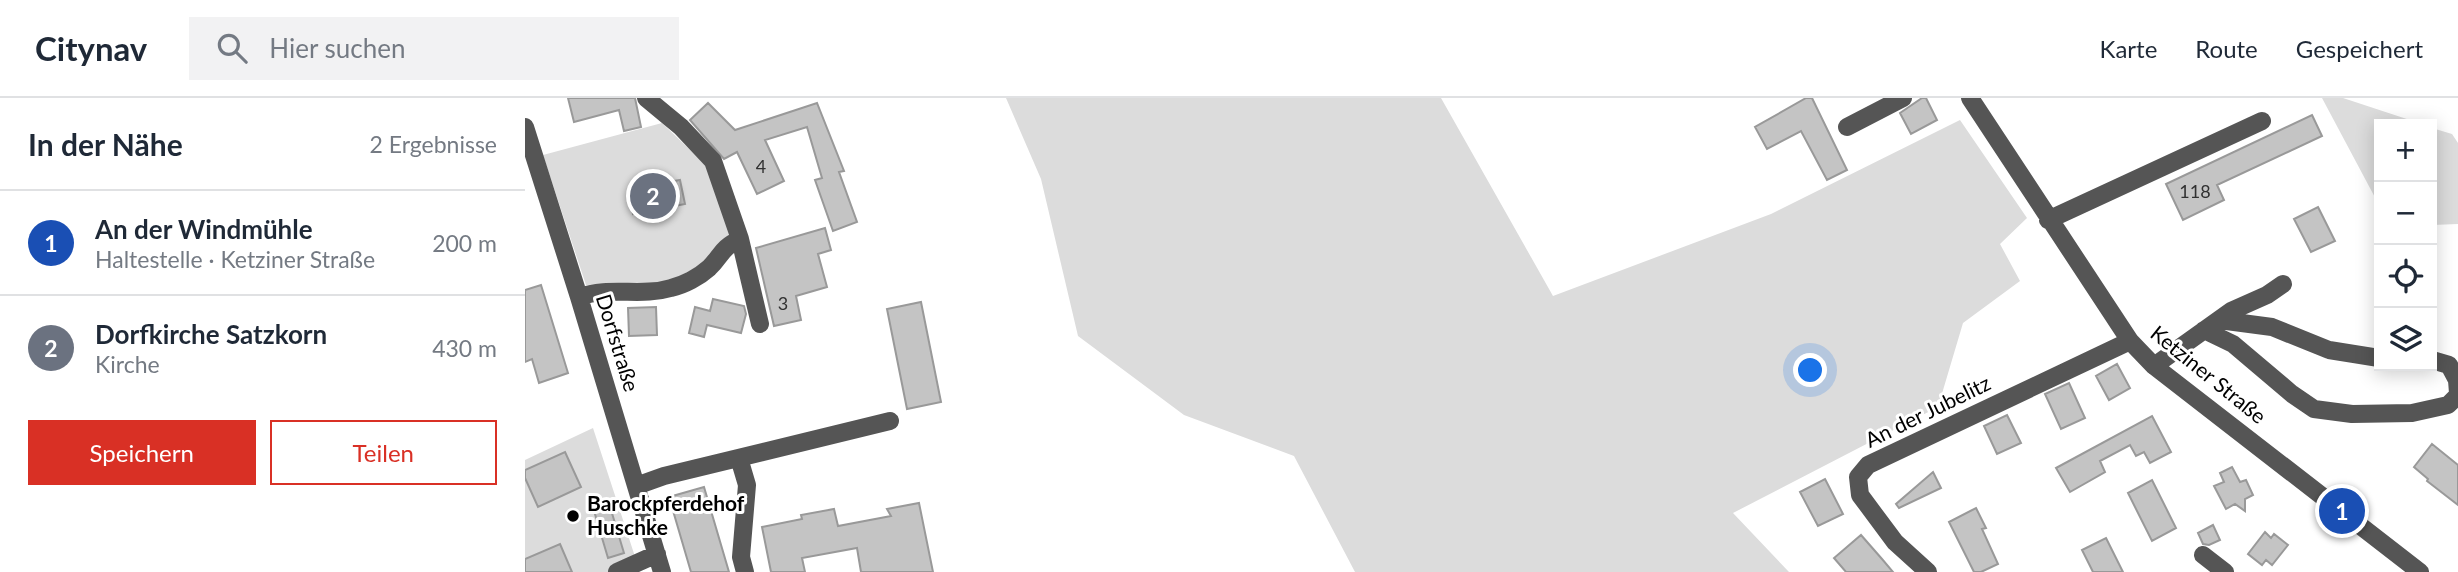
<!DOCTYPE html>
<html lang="de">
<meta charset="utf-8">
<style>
body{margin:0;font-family:Lato,sans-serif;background:#f2f2f3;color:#1f2937}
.controls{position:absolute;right:21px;top:21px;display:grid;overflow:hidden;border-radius:0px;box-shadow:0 4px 18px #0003}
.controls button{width:63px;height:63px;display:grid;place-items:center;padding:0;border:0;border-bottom:2px solid #e0e1e3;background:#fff;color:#1f2937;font:35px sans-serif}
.you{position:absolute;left:1286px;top:273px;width:24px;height:24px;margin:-18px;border:5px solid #fff;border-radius:50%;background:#1a73e8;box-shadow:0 0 0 10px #1a73e833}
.badge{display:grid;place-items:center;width:46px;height:46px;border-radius:50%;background:#d93025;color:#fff;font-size:23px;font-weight:700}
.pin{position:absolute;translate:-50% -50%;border:4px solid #fff;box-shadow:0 2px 7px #0006}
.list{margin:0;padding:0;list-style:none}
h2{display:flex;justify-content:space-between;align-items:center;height:91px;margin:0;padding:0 28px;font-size:30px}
h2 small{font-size:23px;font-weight:400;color:#747a83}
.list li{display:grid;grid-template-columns:46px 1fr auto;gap:21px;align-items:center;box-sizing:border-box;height:105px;padding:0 28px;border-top:2px solid #e0e1e3}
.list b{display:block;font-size:26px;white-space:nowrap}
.list p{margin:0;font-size:23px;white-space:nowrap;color:#747a83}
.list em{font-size:23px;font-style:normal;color:#747a83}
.actions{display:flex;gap:14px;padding:21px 28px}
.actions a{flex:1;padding:16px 0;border:2px solid #d93025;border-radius:0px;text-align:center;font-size:24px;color:#d93025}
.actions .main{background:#d93025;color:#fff}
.icon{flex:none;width:38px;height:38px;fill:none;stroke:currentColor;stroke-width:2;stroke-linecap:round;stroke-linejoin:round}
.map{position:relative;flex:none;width:1933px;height:474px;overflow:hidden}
header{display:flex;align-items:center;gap:42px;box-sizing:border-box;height:98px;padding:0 35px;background:#fff;border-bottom:2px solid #e0e1e3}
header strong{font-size:33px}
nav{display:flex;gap:38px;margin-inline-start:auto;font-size:24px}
.search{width:490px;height:63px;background:#f2f2f3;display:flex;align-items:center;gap:18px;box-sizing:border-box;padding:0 24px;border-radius:0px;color:#747a83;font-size:26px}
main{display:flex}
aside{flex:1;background:#fff}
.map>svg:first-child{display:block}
</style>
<header>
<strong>Citynav</strong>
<div class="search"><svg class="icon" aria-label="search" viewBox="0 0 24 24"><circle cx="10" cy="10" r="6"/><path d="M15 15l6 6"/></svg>Hier suchen</div>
<nav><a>Karte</a><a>Route</a><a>Gespeichert</a></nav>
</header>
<main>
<aside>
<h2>In der Nähe<small>2 Ergebnisse</small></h2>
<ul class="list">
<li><span class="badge" style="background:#1a4fb4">1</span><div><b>An der Windmühle</b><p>Haltestelle · Ketziner Straße</p></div><em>200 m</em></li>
<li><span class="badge" style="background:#6b7280">2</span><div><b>Dorfkirche Satzkorn</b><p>Kirche</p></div><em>430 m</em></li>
</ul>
<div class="actions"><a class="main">Speichern</a><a>Teilen</a></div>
</aside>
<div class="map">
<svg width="1933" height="474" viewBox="0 0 1933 474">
<rect width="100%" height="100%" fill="#fff"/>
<!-- green -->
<path fill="#dcdcdc" d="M481,0H916L1028,198L1246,116L1435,22L1502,120L1475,146L1495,183L1438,225L1413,309L1208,415L1264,474H830L769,358L659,317L553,238L516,81Z
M1797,0H1818L1897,26H1854V107Z
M137,25L181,67L207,133L182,163L143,185L61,187L18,57Z
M1907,30L1927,36L1933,45V126L1907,127Z
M68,330L115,474H0V362Z"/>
<!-- building -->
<path fill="#c4c4c4" stroke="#999" stroke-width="2" d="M43,0H110L116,29L99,33L94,12L49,24Z
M1281,0H1287L1322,72L1302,82L1276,33L1242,51L1230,29Z
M1397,0H1401L1412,22L1386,36L1375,15Z
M183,5L210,32L292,5L319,73L314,74L332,124L308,133L290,82L297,80L282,29L240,42L259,83L232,96L212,54L199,61L165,22Z
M1787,17L1797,38L1692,87L1699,102L1658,122L1641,86Z
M155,82L160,106L108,116L104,91Z
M1793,109L1810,143L1786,154L1769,121Z
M300,130L306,152L293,156L302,189L271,198L276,222L249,228L231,150Z
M16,187L43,275L14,285L7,261L0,264V192Z
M188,201L219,208L221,216L216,235L182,227L179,239L164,235L170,209L185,213Z
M396,204L416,304L382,311L362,211Z
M131,209L132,237L104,238L103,210Z
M1592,266L1605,290L1584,302L1571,278Z
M1544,285L1560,320L1536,331L1520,296Z
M1482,317L1496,345L1472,356L1459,328Z
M1627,318L1646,354L1625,365L1619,354L1611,358L1605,347L1575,363L1580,374L1545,394L1531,370Z
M1907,346L1933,367V407L1902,383L1903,381L1889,369Z
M40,354L56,389L13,409L0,380V372Z
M1707,369L1715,384L1721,382L1728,397L1720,401V413L1710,406L1701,411L1689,388L1699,384L1695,375Z
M1408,374L1416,390L1374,410L1371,406Z
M1300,381L1318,416L1293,428L1275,394Z
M1627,382L1651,430L1627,443L1603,395Z
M179,389L204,474H166L144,399Z
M83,402L99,455L83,460L67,406Z
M394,405L408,474H336L332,450L277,460L280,474H246L237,429L277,421L276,417L309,411L313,428L366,418L362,411Z
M1451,410L1461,430L1457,431L1473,466L1456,474H1449L1424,424Z
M1688,427L1695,442L1684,447L1678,446L1673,435Z
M1740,434L1746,440L1749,436L1763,447L1747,467L1741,462L1737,467L1723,456Z
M1336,437L1357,461L1368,474H1321L1309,460Z
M1581,440L1598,474H1568L1557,452Z
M35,446L47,474H0V461Z"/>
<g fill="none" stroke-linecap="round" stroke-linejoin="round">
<!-- minor -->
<path stroke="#555" stroke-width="18" d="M121,0L156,29L188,63L215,141L235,226
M1445,0L1605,243L1629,268L1895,474
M0,29L54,199L137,474
M1322,29L1378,0
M1523,122L1737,23
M54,199C85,188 116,199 146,190C159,187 174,179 184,170C198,156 195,151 215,141
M1694,222L1747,229L1804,252L1854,260
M1679,232L1708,246L1767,296L1789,311L1827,316L1887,315L1923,307L1933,297
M1907,262L1924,267L1932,282L1933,295
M1629,268L1706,213L1742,197L1758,186
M214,360L222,387L216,459L220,474
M111,388L139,378L365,323
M1678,457L1700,474
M92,474L132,456
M1403,474L1370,444L1335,397L1333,379L1343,367L1605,243"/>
</g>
<!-- markers -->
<circle fill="#000" stroke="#fff" stroke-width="2.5" cx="48" cy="418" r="7"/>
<g text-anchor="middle" stroke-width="6" stroke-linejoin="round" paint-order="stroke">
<!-- number labels -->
<g font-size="18" fill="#313131">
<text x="236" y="75">4</text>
<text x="1670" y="100">118</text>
<text x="258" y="212">3</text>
</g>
<!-- street labels -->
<g font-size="21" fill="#000" stroke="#fff">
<text transform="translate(92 245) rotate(73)" y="7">Dorfstraße</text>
<text transform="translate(1683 277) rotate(39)" y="7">Ketziner Straße</text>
<text transform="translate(1403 314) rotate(-26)" y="7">An der Jubelitz</text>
</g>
<!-- poi labels -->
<g font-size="21" font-weight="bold" fill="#000" stroke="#fff" text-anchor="start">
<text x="62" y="413">Barockpferdehof<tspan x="62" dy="24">Huschke</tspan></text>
</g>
</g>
</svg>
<div class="controls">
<button>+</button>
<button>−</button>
<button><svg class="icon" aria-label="locate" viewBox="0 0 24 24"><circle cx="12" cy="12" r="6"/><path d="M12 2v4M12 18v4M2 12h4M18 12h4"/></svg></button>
<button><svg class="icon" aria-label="layers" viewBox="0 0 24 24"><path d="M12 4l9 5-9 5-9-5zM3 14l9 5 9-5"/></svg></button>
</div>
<div class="you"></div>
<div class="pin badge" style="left:1817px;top:413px;background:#1a4fb4">1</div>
<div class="pin badge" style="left:128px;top:98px;background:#6b7280">2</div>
</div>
</main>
